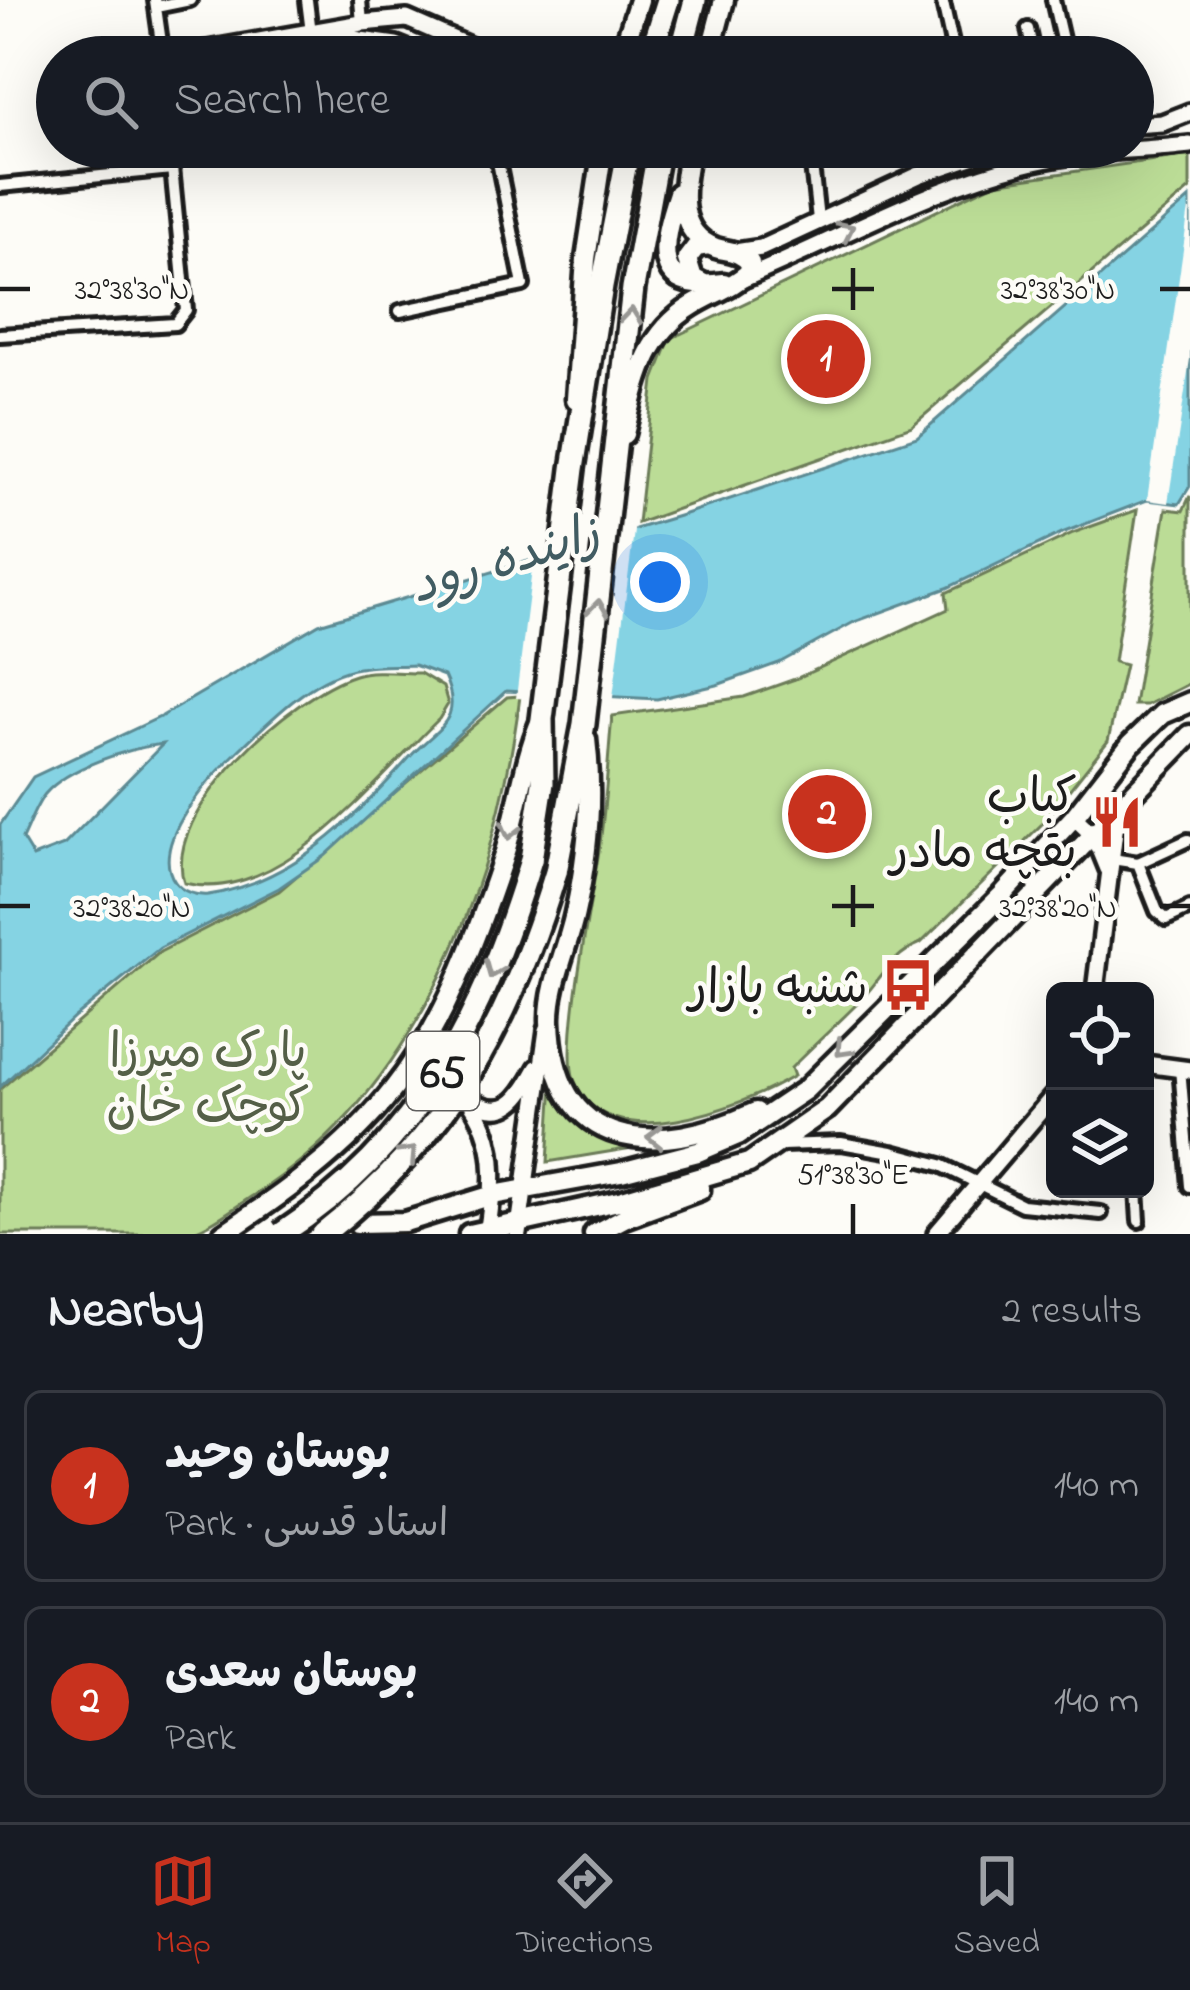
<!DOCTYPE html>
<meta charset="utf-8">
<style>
body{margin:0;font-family:"Indie Flower","Playpen Sans Arabic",sans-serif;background:#20242c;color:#f1f3f6}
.controls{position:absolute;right:36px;bottom:36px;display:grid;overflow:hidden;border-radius:18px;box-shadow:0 12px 48px #0002}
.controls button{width:108px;height:108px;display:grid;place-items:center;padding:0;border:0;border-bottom:3px solid #363941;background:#171b24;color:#f1f3f6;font:60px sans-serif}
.you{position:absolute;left:660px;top:582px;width:42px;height:42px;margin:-30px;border:9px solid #fff;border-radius:50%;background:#1a73e8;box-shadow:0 0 0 18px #1a73e833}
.badge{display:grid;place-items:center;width:78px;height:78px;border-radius:50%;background:#c8321e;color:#fff;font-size:39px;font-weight:700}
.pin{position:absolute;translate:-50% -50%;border:6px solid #fff;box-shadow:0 3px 12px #0006}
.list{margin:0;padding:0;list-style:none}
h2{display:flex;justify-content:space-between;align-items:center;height:156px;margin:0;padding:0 48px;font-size:51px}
h2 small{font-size:39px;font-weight:400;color:#9ea1a6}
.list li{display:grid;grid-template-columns:78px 1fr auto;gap:36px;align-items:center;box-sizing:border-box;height:192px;margin:0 24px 24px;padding:0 24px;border:3px solid #363941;border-radius:18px}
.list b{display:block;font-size:45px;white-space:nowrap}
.list p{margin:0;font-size:39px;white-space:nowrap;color:#9ea1a6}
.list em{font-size:39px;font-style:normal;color:#9ea1a6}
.icon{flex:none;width:66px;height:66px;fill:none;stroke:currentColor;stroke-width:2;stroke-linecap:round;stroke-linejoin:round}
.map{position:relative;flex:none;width:1190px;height:1234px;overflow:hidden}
.search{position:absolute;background:#171b24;box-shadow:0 12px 48px #0002;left:36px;right:36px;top:36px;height:132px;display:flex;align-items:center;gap:30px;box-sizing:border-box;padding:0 42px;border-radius:66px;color:#9ea1a6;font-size:45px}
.sheet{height:588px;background:#171b24}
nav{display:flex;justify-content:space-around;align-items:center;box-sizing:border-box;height:168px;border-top:3px solid #363941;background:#171b24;font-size:33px;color:#9ea1a6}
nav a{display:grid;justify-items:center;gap:6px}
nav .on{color:#c8321e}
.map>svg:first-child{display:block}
</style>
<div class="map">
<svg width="1190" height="1234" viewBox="0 0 1190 1234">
<rect width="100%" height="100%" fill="#fdfcf7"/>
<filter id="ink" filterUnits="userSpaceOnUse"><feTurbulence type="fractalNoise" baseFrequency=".00833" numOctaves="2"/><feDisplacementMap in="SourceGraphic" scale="24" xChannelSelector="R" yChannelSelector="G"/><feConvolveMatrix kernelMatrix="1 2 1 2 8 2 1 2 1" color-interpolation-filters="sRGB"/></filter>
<g filter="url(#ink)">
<!-- green -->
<path fill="#bbdc96" stroke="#6c7c59" stroke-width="3" d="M1190,155V189L912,426L638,523L654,380L670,339L995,183Z
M1190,496V683L1146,705H1134L1166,509L1183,511Z
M1137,510L1114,662L1125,665L1108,741L1043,823L921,943C891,955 880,980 860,1001C837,1024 814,1045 791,1068L794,1076C742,1107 604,1162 574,1079C561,1042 594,890 600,843C606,801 608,758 612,716L744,697L795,679L948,609L946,593L1073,533Z
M420,673L443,687L448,704L439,719C378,777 280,907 184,883C161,811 292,695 355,675C373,669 400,673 420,673Z
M520,696C496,883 420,1090 254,1195C233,1208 207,1230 182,1234C165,1234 145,1234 128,1234C85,1234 43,1234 0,1234V1089L160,952L279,891L507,697Z
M553,1082C569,1123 595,1141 638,1147L548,1162Z"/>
<!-- water -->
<path fill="#85d3e3" stroke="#5b8a93" stroke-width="3" fill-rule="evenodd" d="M1190,198V486L1179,504L1147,500L1062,533L947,588L854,622L779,663L717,685L657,699L506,691L325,856L279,888L160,948L75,1017L0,1087V825L33,777L162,716L319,624L682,515L917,437ZM414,665L444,676C465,721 437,727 409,758C355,819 292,882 208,895C196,896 182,892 175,882C147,843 213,775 239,750C271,720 313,675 359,668C377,665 396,666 414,665ZM163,744L64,845L33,857L22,839C29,825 35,806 45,794C68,767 129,748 163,744Z"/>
<!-- pier -->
<path fill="#fdfcf7" d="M1190,201V359L1168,503L1147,500Z
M635,523L612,705L516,698L534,553Z"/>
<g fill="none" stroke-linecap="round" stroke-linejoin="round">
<!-- street casing -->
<g stroke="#1c1c1c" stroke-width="20">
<path id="street" d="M155,0L162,50
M307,0L311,33
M360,0L362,23
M1053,0L1066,57
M943,3L955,57
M156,7L190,0
M1028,29L1034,57
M85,57L161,44
M810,147L818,220
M0,186L172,169
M400,311L523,285L495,147
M0,335L175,324L186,310L170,147
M1112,859L1138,863L1188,840
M1138,863L1157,911L1166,919L1190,908
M1180,1068L1190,1186
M782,1145L841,1143L892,1152L941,1165L1022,1205L1101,1213
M1137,1189L1139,1221"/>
</g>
<!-- secondary casing -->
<g stroke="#1c1c1c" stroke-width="24">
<path id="secondary" d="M325,35L396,45L426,57
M167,57L362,23L407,19L494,57
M1133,125L1162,123L1190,112
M735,252L761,248L919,175L1001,147
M743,279C840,239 930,186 1034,162C1085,150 1138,151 1190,145
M1074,817L1095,837L1108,869
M1095,991L1117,814
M424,1044C486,1116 503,1136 487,1234
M1145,1064L1190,1070
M473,1101C507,1121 521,1097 537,1068
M518,1234L547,1030
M936,1234L1055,1094"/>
</g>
<!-- primary casing -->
<g stroke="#1c1c1c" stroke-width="27">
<path id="primary" d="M621,57L639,0
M709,57L724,0
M678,193C661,244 649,294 724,283
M704,284L693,278L687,259L696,247L709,245
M576,399L586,259L603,147
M624,434C637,382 644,335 692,306C711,294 733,287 749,272L750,263C740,251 730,252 716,248C672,232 684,183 690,147
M586,739C593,797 588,856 575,913C568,947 549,986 550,1021C554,1155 658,1157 756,1112
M357,1223L405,1222L493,1195L621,1172L698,1152L738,1135L805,1090L1001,896L1074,817L1131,744L1162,714L1190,702
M223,1234C284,1194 345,1150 391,1092C444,1026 475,941 502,861C518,815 522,765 541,720
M469,1234L623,1200L749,1163L827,1109L1190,735
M594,1234L624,1218L700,1190"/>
</g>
<!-- highway casing -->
<g stroke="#1c1c1c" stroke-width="30">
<path id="highway" d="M650,57L668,0
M680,57L695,0
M531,860L543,783L542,719L573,469L602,286L629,147
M556,872L584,724L633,288L659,147"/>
</g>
<!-- street -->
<use href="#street" stroke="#fdfcf7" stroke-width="10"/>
<!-- secondary -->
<use href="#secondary" stroke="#fdfcf7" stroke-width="15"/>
<!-- primary -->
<use href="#primary" stroke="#fdfcf7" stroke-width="18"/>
<!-- highway -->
<use href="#highway" stroke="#fdfcf7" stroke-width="21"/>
<!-- highway-bridge casing -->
<g stroke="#1c1c1c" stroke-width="30" stroke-linecap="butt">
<path id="highway-bridge" d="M281,1234C423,1141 483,1016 531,860
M323,1234C450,1134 510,1024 556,872"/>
</g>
<!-- highway-bridge -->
<use href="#highway-bridge" stroke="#fdfcf7" stroke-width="21"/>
</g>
<!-- one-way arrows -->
<defs><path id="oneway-chevron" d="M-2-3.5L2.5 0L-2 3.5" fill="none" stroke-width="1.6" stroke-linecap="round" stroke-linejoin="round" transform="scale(3)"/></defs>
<g stroke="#989794">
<use href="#oneway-chevron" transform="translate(846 230) rotate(-26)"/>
<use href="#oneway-chevron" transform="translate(631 316) rotate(-84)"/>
<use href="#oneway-chevron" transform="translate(598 608) rotate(-83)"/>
<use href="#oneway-chevron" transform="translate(510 831) rotate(104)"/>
<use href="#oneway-chevron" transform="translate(493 970) rotate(112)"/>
<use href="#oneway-chevron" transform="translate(843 1049) rotate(133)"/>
<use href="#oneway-chevron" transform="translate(655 1137) rotate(-179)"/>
<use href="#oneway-chevron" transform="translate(409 1154) rotate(-47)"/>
</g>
</g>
<!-- ticks -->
<path fill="none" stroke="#1c1c1c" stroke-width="4.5" d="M853,268V310M0,289H30M832,289H874M1160,289H1190M853,885V927M0,906H30M832,906H874M1160,906H1190M853,1204V1234"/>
<!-- icons -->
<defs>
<g id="restaurant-bare" transform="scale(4.14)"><path d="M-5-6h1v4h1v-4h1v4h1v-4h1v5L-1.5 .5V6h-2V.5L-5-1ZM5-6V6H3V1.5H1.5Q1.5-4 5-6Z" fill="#c8321e" stroke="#fdfcf7" stroke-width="2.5" paint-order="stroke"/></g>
<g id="bus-bare" transform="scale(4.14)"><path d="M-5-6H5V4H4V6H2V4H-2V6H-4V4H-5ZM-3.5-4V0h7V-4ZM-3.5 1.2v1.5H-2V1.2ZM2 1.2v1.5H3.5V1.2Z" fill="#c8321e" stroke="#fdfcf7" stroke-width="2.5" paint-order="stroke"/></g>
</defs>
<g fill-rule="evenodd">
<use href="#restaurant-bare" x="1117" y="822"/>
<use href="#bus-bare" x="908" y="985"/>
</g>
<g text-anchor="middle" stroke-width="9" stroke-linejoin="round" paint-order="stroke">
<!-- shield labels -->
<rect fill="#fdfcf7" stroke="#605f5e" stroke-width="3" x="407" y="1032" width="72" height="78" rx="9"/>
<g font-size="45" font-weight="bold" fill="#1c1c1c">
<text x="443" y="1087">65</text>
</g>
<!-- poi labels -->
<g font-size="48" fill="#1c1c1c" stroke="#fdfcf7" text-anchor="end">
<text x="1077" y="811">کباب<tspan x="1077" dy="55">بقچه مادر</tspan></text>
<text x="868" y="1002">شنبه بازار</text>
</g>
<!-- park labels -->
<g font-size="48" fill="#545f47" stroke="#fdfcf7">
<text x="208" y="1066">پارک میرزا<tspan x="208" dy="55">کوچک خان</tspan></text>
</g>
<!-- water labels -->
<g font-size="51" font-style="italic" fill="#415c62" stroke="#fdfcf7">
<text transform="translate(504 557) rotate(-17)" y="18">زاینده رود</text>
</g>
</g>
<g font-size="30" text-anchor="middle" fill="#1c1c1c" stroke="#fdfcf7" stroke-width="9" stroke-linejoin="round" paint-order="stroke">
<text x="132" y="299">32°38'30"N</text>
<text x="1058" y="299">32°38'30"N</text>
<text x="132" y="917">32°38'20"N</text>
<text x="1058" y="917">32°38'20"N</text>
<text x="853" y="1184">51°38'30"E</text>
</g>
</svg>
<div class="controls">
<button><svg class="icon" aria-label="locate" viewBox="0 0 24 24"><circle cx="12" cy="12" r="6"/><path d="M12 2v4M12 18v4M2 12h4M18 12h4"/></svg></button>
<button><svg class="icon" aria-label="layers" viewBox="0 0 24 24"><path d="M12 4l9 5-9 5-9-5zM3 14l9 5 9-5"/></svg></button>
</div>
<div class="you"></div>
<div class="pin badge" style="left:826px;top:359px">1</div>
<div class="pin badge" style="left:827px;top:814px">2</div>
<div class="search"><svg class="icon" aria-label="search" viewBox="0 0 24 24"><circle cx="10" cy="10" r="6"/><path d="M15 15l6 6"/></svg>Search here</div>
</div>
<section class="sheet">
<h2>Nearby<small>2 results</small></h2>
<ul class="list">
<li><span class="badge">1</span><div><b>بوستان وحید</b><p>Park · استاد قدسی</p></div><em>140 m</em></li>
<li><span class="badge">2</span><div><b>بوستان سعدی</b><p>Park</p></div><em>140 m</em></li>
</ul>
</section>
<nav>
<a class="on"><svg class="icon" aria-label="map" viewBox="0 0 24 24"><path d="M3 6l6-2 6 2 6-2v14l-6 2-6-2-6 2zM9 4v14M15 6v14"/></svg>Map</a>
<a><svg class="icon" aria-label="directions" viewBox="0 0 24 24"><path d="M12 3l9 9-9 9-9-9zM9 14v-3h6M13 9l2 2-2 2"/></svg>Directions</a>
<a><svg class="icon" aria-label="saved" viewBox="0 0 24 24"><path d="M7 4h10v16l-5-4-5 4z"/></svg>Saved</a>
</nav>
